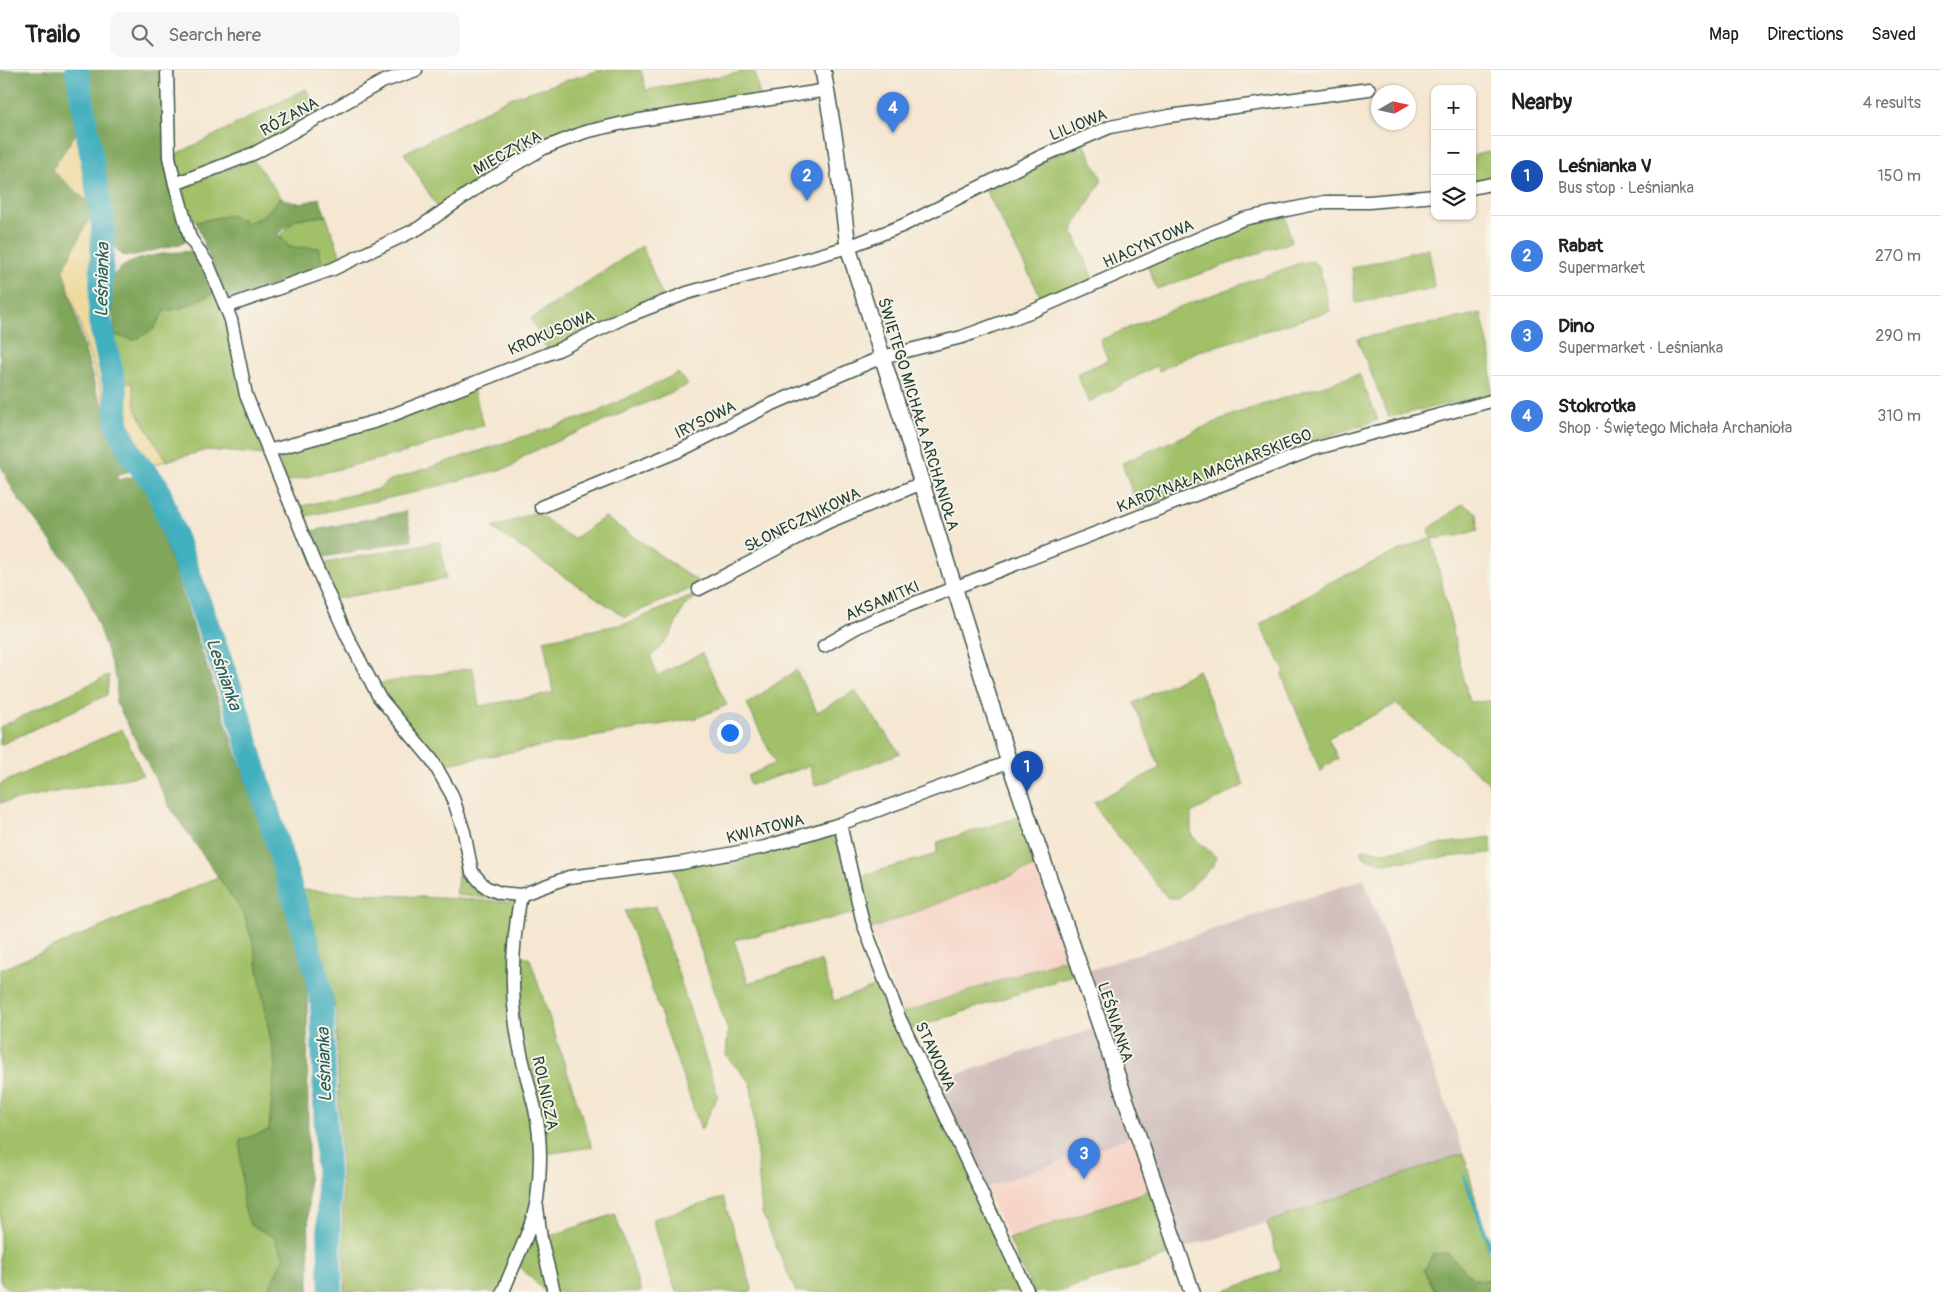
<!DOCTYPE html>
<meta charset="utf-8">
<style>
body{margin:0;font-family:Pangolin,sans-serif;background:#f6f6f6;color:#202124}
.controls{position:absolute;right:15px;top:15px;display:grid;overflow:hidden;border-radius:10px;box-shadow:0 1px 4px #0004}
.controls button{width:45px;height:45px;display:grid;place-items:center;padding:0;border:0;border-bottom:1px solid #e0e0e0;background:#fff;color:#202124;font:25px sans-serif}
.compass{position:absolute;left:1371px;top:15px;width:45px;height:45px;border-radius:50%;background:#fff;box-shadow:0 1px 4px #0004;rotate:81deg}
.you{position:absolute;left:729px;top:662px;width:18px;height:18px;margin:-12px;border:4px solid #fff;border-radius:50%;background:#1a73e8;box-shadow:0 0 0 8px #1a73e833}
.badge{display:grid;place-items:center;width:32px;height:32px;border-radius:50%;background:#1f6fb2;color:#fff;font-size:16px;font-weight:700}
.pin{position:absolute;translate:-50% -41px;filter:drop-shadow(0 1px 2px #0008)}
.pin::after{content:'';position:absolute;top:26px;width:18px;height:15px;background:inherit;clip-path:polygon(0 0,100% 0,50% 100%)}
.list{margin:0;padding:0;list-style:none}
h2{display:flex;justify-content:space-between;align-items:center;height:65px;margin:0;padding:0 20px;font-size:21px}
h2 small{font-size:16px;font-weight:400;color:#757577}
.list li{display:grid;grid-template-columns:32px 1fr auto;gap:15px;align-items:center;box-sizing:border-box;height:80px;padding:0 20px;border-top:1px solid #e0e0e0}
.list b{display:block;font-size:19px;white-space:nowrap}
.list p{margin:0;font-size:16px;white-space:nowrap;color:#757577}
.list em{font-size:16px;font-style:normal;color:#757577}
.icon{flex:none;width:28px;height:28px;fill:none;stroke:currentColor;stroke-width:2;stroke-linecap:round;stroke-linejoin:round}
.map{position:relative;flex:none;width:1491px;height:1222px;overflow:hidden}
header{display:flex;align-items:center;gap:30px;box-sizing:border-box;height:70px;padding:0 25px;background:#fff;border-bottom:1px solid #e0e0e0}
header strong{font-size:24px}
nav{display:flex;gap:28px;margin-inline-start:auto;font-size:18px}
.search{width:350px;height:45px;background:#f6f6f6;display:flex;align-items:center;gap:12px;box-sizing:border-box;padding:0 18px;border-radius:10px;color:#757577;font-size:19px}
main{display:flex}
aside{flex:1;background:#fff}
.map>svg:first-child{display:block}
</style>
<header>
<strong>Trailo</strong>
<div class="search"><svg class="icon" aria-label="search" viewBox="0 0 24 24"><circle cx="10" cy="10" r="6"/><path d="M15 15l6 6"/></svg>Search here</div>
<nav><a>Map</a><a>Directions</a><a>Saved</a></nav>
</header>
<main>
<div class="map">
<svg width="1491" height="1222" viewBox="0 0 1491 1222">
<rect width="100%" height="100%" fill="#f7f3e8"/>
<filter id="ink" filterUnits="userSpaceOnUse"><feTurbulence type="fractalNoise" baseFrequency=".02" numOctaves="2"/><feDisplacementMap in="SourceGraphic" scale="10" xChannelSelector="R" yChannelSelector="G"/><feConvolveMatrix kernelMatrix="1 2 1 2 8 2 1 2 1" color-interpolation-filters="sRGB"/></filter>
<filter id="wash" filterUnits="userSpaceOnUse"><feTurbulence type="fractalNoise" baseFrequency=".0096" numOctaves="4" result="noise"/><feDisplacementMap in="SourceGraphic" scale="20" xChannelSelector="R" yChannelSelector="G"/><feGaussianBlur stdDeviation="1.12" result="paint"/><feColorMatrix in="noise" values="0 0 0 0 0 0 0 0 0 0 0 0 0 0 0 0 0 1.4 0 .05"/><feComposite in="paint" operator="in"/></filter>
<g filter="url(#wash)">
<rect width="100%" height="100%" fill="#f5e7d2"/>
<!-- built -->
<path fill="#f6d2c4" d="M1036,796L1068,888L903,943L871,859Z
M1132,1066L1151,1120L1009,1169L985,1118Z"/>
<!-- industrial -->
<path fill="#d1bfbe" d="M1364,809L1464,1083L1267,1153L1177,1180L1136,1065L985,1118L934,1012L1099,957L1081,903Z"/>
<!-- green -->
<path fill="#a1c068" stroke="#607e4e" d="M600,0H641L646,20L754,0L760,27L586,55L534,77L439,140L404,83L510,28Z
M306,19L320,43L260,77L181,109L175,85Z
M1083,72L1102,110L1072,160L1093,209L1043,231L985,119Z
M1491,81V110L1472,115V86Z
M253,89L281,127L262,147L247,153L230,145L196,152L187,135L183,118Z
M1285,142L1291,172L1157,219L1147,195L1244,152Z
M326,146L342,190L323,197L319,178L289,177L280,166L296,149Z
M642,176L663,227L548,281L531,249Z
M1429,178L1434,218L1356,233L1352,198Z
M1312,191L1319,197L1330,241L1197,282L1159,301L1156,296L1089,332L1077,304L1108,290L1100,270L1166,242L1300,193Z
M216,222L267,385L207,380L166,391L136,340L132,313H124L115,265L134,270L154,259L164,241L181,238Z
M1481,243L1491,286V324L1389,347L1357,269Z
M678,303L688,315L525,385L513,396L416,422L302,447L297,437L378,419L388,411L595,343Z
M1359,304L1378,350L1289,379L1138,439L1122,393L1234,344Z
M472,316L484,355L406,382L287,412L279,390L282,381Z
M1463,434L1477,443L1478,460L1457,466L1432,469L1469,632L1491,631V724L1488,712L1396,634L1328,668L1338,689L1325,696L1321,703L1282,605L1285,602L1260,554L1324,515L1420,471L1432,469L1429,459Z
M536,442L573,469L605,447L702,514L625,547L492,458Z
M440,471L446,509L334,529L321,499L326,493Z
M699,523L683,538L670,566L651,587L657,606L702,583L727,635L696,648L441,695L381,621L377,614L473,598L479,636L553,623L544,570L628,553Z
M796,600L817,642L855,621L900,683L815,716L809,696L750,715L748,706L775,693L747,634Z
M1198,600L1244,715L1191,743V765L1216,787L1214,795L1179,828H1168L1100,744L1094,732L1160,698L1134,633Z
M109,605L107,625L0,675V657Z
M122,659L143,705L0,733V714Z
M1019,747L1036,796L871,859L857,807L936,784L938,772Z
M840,754L861,842L734,870L748,913L821,891L834,931L886,913L1028,1222H796L762,1143L751,1013L726,986L728,961L673,797Z
M462,766C464,780 463,810 475,819C482,824 493,826 501,829L456,825Z
M1491,767V783L1383,793L1365,788L1360,782L1364,779L1385,782Z
M218,807L244,844L254,876L267,945L275,995L269,1060L274,1167L284,1187L267,1222H13L0,1212V900Z
M303,820L509,832L521,825L515,882L530,889L592,1077L539,1085L541,1169L615,1144L641,1222H545L516,1193L506,1222H345L336,942L323,886Z
M656,836L718,1026L701,1060L625,841Z
M1068,888L1074,905L912,959L903,943Z
M1464,1083L1491,1191V1210L1473,1209L1448,1183L1433,1184L1424,1201L1436,1222H1223L1281,1199L1267,1153Z
M1151,1120L1173,1184L1058,1222H1033L1009,1169Z
M723,1128L752,1218L751,1222H676L652,1149Z"/>
<!-- forest -->
<path fill="#80a65c" stroke="#507248" d="M0,0H68L72,16L77,62L52,100L96,138L63,200L96,321L137,399L116,405L118,410L142,405L279,810L307,914L309,1222H267L284,1187L274,1167L250,1155L243,1134L240,1070L269,1060L275,995L254,876L244,844L171,739L116,632L117,611L88,526L68,494L15,424L0,394Z
M80,0H163L186,168L184,173L131,186L122,185L110,172Z
M281,127C294,136 306,133 319,128L326,146L296,149L278,164L289,177L319,178L323,197L227,232L196,152L230,145L248,153L262,147Z
M194,181L216,222L181,238L164,241L154,259L134,270L115,265C114,252 110,221 112,210C118,186 174,182 194,181Z
M406,441L412,470L319,488L316,487L307,462Z
M1448,1183L1473,1209L1491,1210V1222H1436L1424,1201L1433,1184Z"/>
<!-- sand -->
<path fill="#eeda9e" stroke="#868c69" d="M68,0H74L78,16L100,154L93,230L100,284L110,317L111,332L107,341L63,200L95,138L52,100L77,62L72,16Z
M124,313H132L136,340L166,391L145,397L135,386L121,356L124,336Z"/>
<g fill="none" stroke-linecap="round" stroke-linejoin="round">
<!-- stream -->
<path stroke="#41afbe" stroke-width="4" d="M1464,1106L1491,1178"/>
<!-- river -->
<path stroke="#41afbe" stroke-width="24" d="M77,0L103,154L100,251L116,322L117,354L132,387L157,416L231,620L317,905L322,934L331,1222"/>
</g>
</g>
<g filter="url(#ink)">
<g fill="none" stroke-linecap="round" stroke-linejoin="round">
<!-- minor casing -->
<g stroke="#3f564c" stroke-width="15">
<path id="minor" d="M167,0L169,87L175,114L190,168L208,194L231,250L246,325L314,492L347,566L379,627L432,690L452,725L464,762L472,802L485,817L500,823L521,825L569,807L682,793L765,777L840,754L1009,692
M175,114L255,83L382,12L416,0
M1472,118L1491,114
M226,237L333,199L419,158L485,112L544,78L585,62L628,52L827,20
M268,381L377,351L558,280L625,247L687,223L848,177L904,155L1040,87L1110,57L1169,46L1369,19
M541,437L681,380L770,335L882,287L962,267L1035,240L1243,149L1325,132H1369L1435,126
M699,519L828,452L922,413
M824,576L859,556L907,536L1314,379L1491,331
M840,754L863,853L899,947L1028,1222
M537,1137L541,1169L554,1222
M503,1222C514,1192 532,1161 537,1129C541,1101 541,1067 535,1039C529,1015 522,992 518,968C510,922 512,871 521,825"/>
</g>
<!-- tertiary casing -->
<g stroke="#3f564c" stroke-width="18">
<path id="tertiary" d="M823,0L835,71L848,177L1009,692L1192,1222"/>
</g>
<!-- minor -->
<use href="#minor" stroke="#fff" stroke-width="12"/>
<!-- tertiary -->
<use href="#tertiary" stroke="#fff" stroke-width="15"/>
</g>
</g>
<g text-anchor="middle" stroke-width="4" stroke-linejoin="round" paint-order="stroke">
<!-- street labels -->
<g font-size="16" fill="#1f3d34" stroke="#f7f3e8">
<text transform="translate(289 46) rotate(-29)" y="6">RÓŻANA</text>
<text transform="translate(1078 54) rotate(-22)" y="6">LILIOWA</text>
<text transform="translate(507 82) rotate(-29)" y="6">MIECZYKA</text>
<text transform="translate(1148 173) rotate(-24)" y="6">HIACYNTOWA</text>
<text transform="translate(551 262) rotate(-23)" y="6">KROKUSOWA</text>
<text transform="translate(919 344) rotate(73)" y="6">ŚWIĘTEGO MICHAŁA ARCHANIOŁA</text>
<text transform="translate(705 349) rotate(-26)" y="6">IRYSOWA</text>
<text transform="translate(1214 400) rotate(-21)" y="6">KARDYNAŁA MACHARSKIEGO</text>
<text transform="translate(802 449) rotate(-26)" y="6">SŁONECZNIKOWA</text>
<text transform="translate(882 530) rotate(-23)" y="6">AKSAMITKI</text>
<text transform="translate(765 758) rotate(-14)" y="6">KWIATOWA</text>
<text transform="translate(1116 952) rotate(72)" y="6">LEŚNIANKA</text>
<text transform="translate(936 986) rotate(65)" y="6">STAWOWA</text>
<text transform="translate(546 1023) rotate(78)" y="6">ROLNICZA</text>
</g>
<!-- water labels -->
<g font-size="18" font-style="italic" fill="#295f5d" stroke="#f7f3e8">
<text transform="translate(102 210) rotate(-89)" y="6">Leśnianka</text>
<text transform="translate(224 604) rotate(71)" y="6">Leśnianka</text>
<text transform="translate(324 995) rotate(-92)" y="6">Leśnianka</text>
</g>
</g>
</svg>
<div class="controls">
<button>+</button>
<button>−</button>
<button><svg class="icon" aria-label="layers" viewBox="0 0 24 24"><path d="M12 4l9 5-9 5-9-5zM3 14l9 5 9-5"/></svg></button>
</div>
<svg class="compass" viewBox="-18 -18 36 36"><path d="M0-13l5 13h-10z" fill="#e53935"/><path d="M0 13l5-13h-10z" fill="#757577"/></svg>
<div class="you"></div>
<div class="pin badge" style="left:1027px;top:722px;background:#1a4fb4">1</div>
<div class="pin badge" style="left:807px;top:131px;background:#3f7fe0">2</div>
<div class="pin badge" style="left:1084px;top:1109px;background:#3f7fe0">3</div>
<div class="pin badge" style="left:893px;top:63px;background:#3f7fe0">4</div>
</div>
<aside>
<h2>Nearby<small>4 results</small></h2>
<ul class="list">
<li><span class="badge" style="background:#1a4fb4">1</span><div><b>Leśnianka V</b><p>Bus stop · Leśnianka</p></div><em>150 m</em></li>
<li><span class="badge" style="background:#3f7fe0">2</span><div><b>Rabat</b><p>Supermarket</p></div><em>270 m</em></li>
<li><span class="badge" style="background:#3f7fe0">3</span><div><b>Dino</b><p>Supermarket · Leśnianka</p></div><em>290 m</em></li>
<li><span class="badge" style="background:#3f7fe0">4</span><div><b>Stokrotka</b><p>Shop · Świętego Michała Archanioła</p></div><em>310 m</em></li>
</ul>
</aside>
</main>
